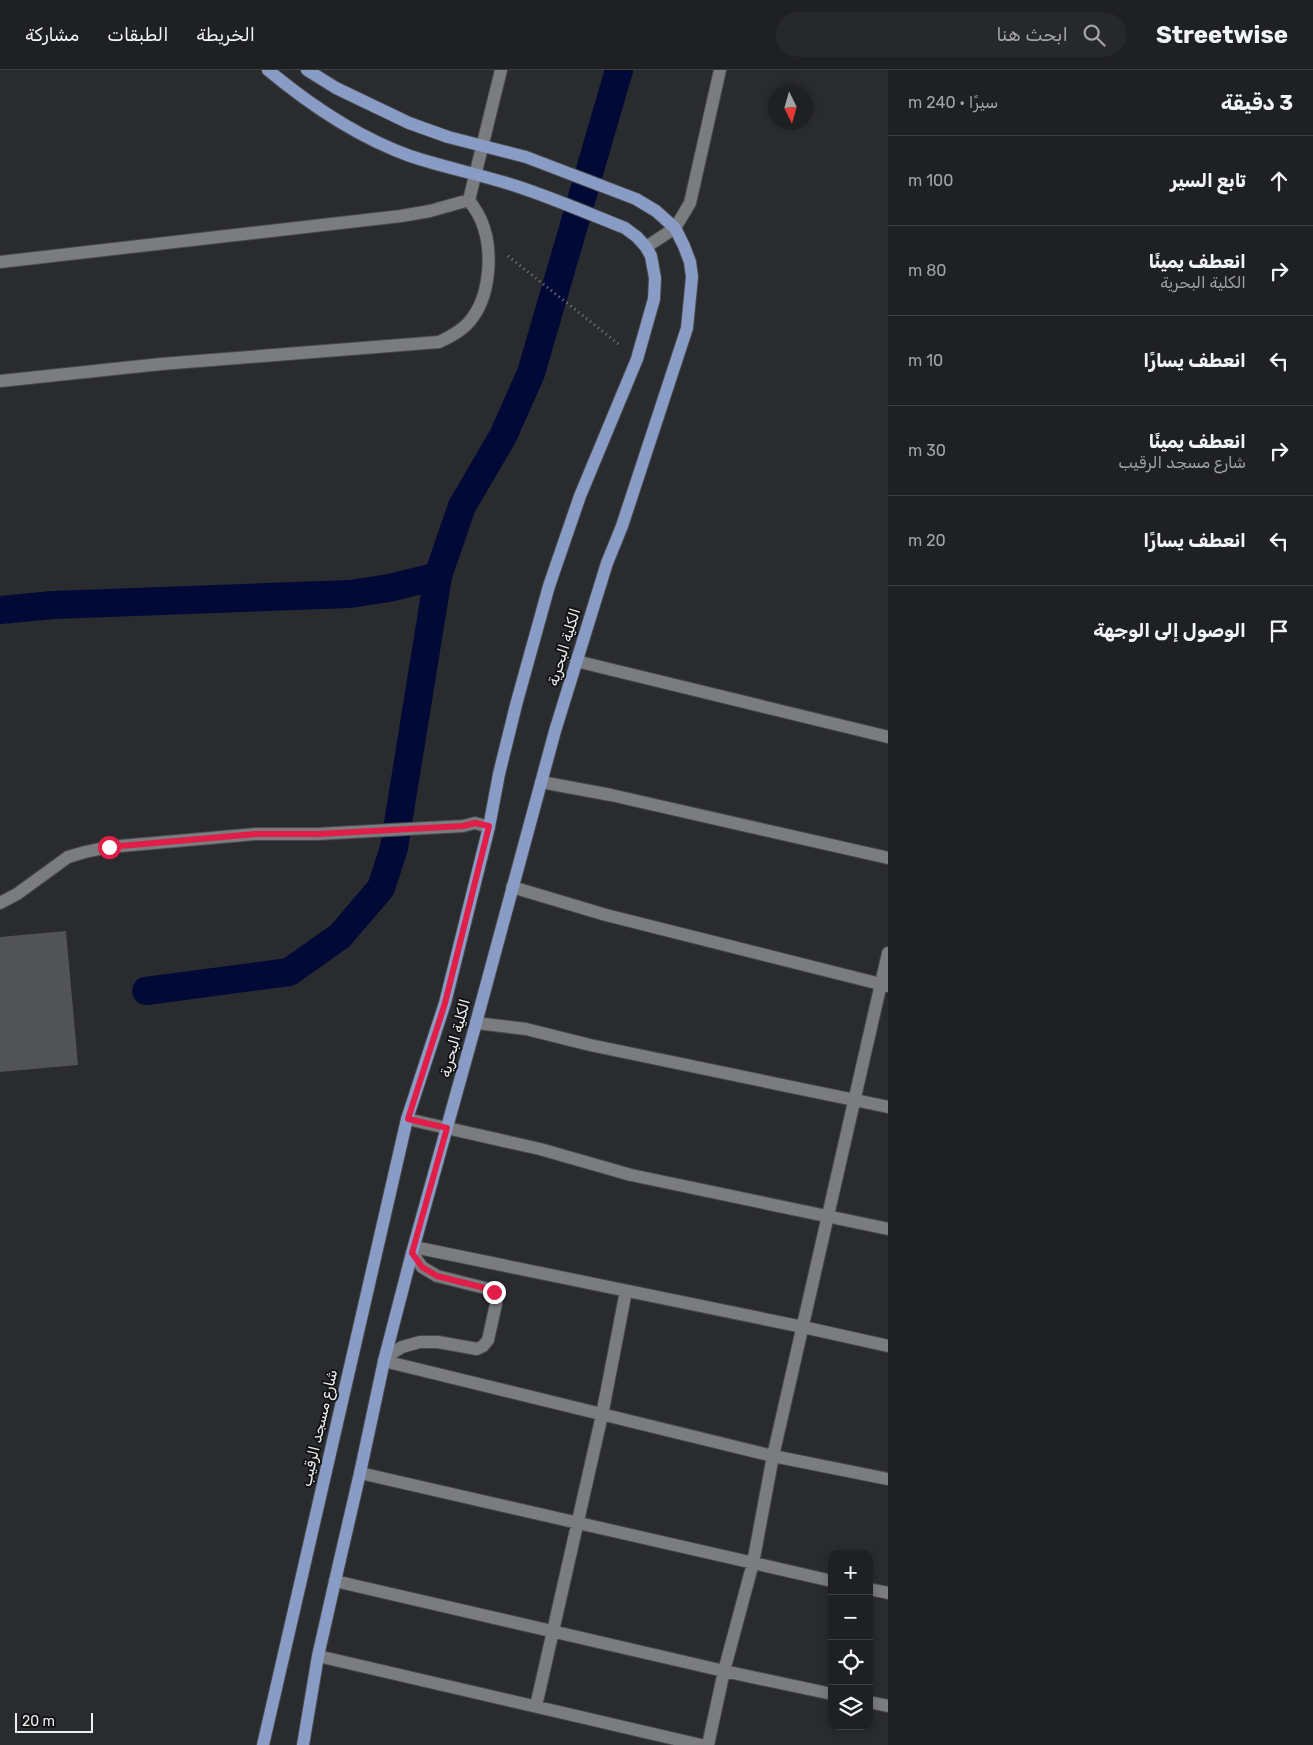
<!DOCTYPE html>
<html lang="ar">
<meta charset="utf-8">
<style>
body{margin:0;font-family:Rubik,Vazirmatn,sans-serif;background:#27282a;color:#f1f3f6;direction:rtl}
.controls{position:absolute;right:15px;bottom:15px;display:grid;overflow:hidden;border-radius:10px;box-shadow:0 2px 8px #0003}
.controls button{width:45px;height:45px;display:grid;place-items:center;padding:0;border:0;border-bottom:1px solid #3c3e40;background:#1f2022;color:#f1f3f6;font:25px sans-serif}
.compass{position:absolute;left:768px;top:15px;width:45px;height:45px;border-radius:50%;background:#1f2022;box-shadow:0 2px 8px #0003;rotate:175deg}
.scale{position:absolute;left:15px;bottom:12px;width:78px;box-sizing:border-box;padding-left:5px;border:2px solid #edeef0;border-top:0;font-size:14px;line-height:18px;white-space:nowrap;color:#edeef0;-webkit-text-stroke:4px #131415;paint-order:stroke}
.stop{position:absolute;width:15px;height:15px;margin:-11px;border:4px solid #e11d48;border-radius:50%;background:#fff}
.stop.end{background:#e11d48;border-color:#fff;box-shadow:0 1px 5px #0008}
.list{margin:0;padding:0;list-style:none}
h2{display:flex;justify-content:space-between;align-items:center;height:65px;margin:0;padding:0 20px;font-size:21px}
h2 small{font-size:16px;font-weight:400;color:#a1a3a5}
.list li{display:grid;grid-template-columns:32px 1fr auto;gap:15px;align-items:center;box-sizing:border-box;height:90px;padding:0 20px;border-top:1px solid #3c3e40}
.list b{display:block;font-size:19px;white-space:nowrap}
.list p{margin:0;font-size:16px;white-space:nowrap;color:#a1a3a5}
.list em{font-size:16px;font-style:normal;color:#a1a3a5}
.icon{flex:none;width:28px;height:28px;fill:none;stroke:currentColor;stroke-width:2;stroke-linecap:round;stroke-linejoin:round}
.map{position:relative;flex:none;width:888px;height:1675px;overflow:hidden;direction:ltr}
header{display:flex;align-items:center;gap:30px;box-sizing:border-box;height:70px;padding:0 25px;background:#1f2022;border-bottom:1px solid #3c3e40}
header strong{font-size:24px}
nav{display:flex;gap:28px;margin-inline-start:auto;font-size:18px}
.search{width:350px;height:45px;background:#27282a;display:flex;align-items:center;gap:12px;box-sizing:border-box;padding:0 18px;border-radius:28px;color:#a1a3a5;font-size:19px}
main{display:flex}
aside{flex:1;background:#1f2022}
.map>svg:first-child{display:block}
</style>
<header>
<strong>Streetwise</strong>
<div class="search"><svg class="icon" aria-label="search" viewBox="0 0 24 24"><circle cx="10" cy="10" r="6"/><path d="M15 15l6 6"/></svg>ابحث هنا</div>
<nav><a>الخريطة</a><a>الطبقات</a><a>مشاركة</a></nav>
</header>
<main>
<aside>
<h2>3 دقيقة<small>سيرًا · 240 m</small></h2>
<ul class="list">
<li><svg class="icon" aria-label="ahead" viewBox="0 0 24 24"><path d="M12 20V5M6 11l6-6 6 6"/></svg><div><b>تابع السير</b></div><em>100 m</em></li>
<li><svg class="icon" aria-label="right" viewBox="0 0 24 24"><path d="M7 20v-9h11M14 6l5 5-5 5"/></svg><div><b>انعطف يمينًا</b><p>الكلية البحرية</p></div><em>80 m</em></li>
<li><svg class="icon" aria-label="left" viewBox="0 0 24 24"><path d="M17 20v-9H6M10 6l-5 5 5 5"/></svg><div><b>انعطف يسارًا</b></div><em>10 m</em></li>
<li><svg class="icon" aria-label="right" viewBox="0 0 24 24"><path d="M7 20v-9h11M14 6l5 5-5 5"/></svg><div><b>انعطف يمينًا</b><p>شارع مسجد الرقيب</p></div><em>30 m</em></li>
<li><svg class="icon" aria-label="left" viewBox="0 0 24 24"><path d="M17 20v-9H6M10 6l-5 5 5 5"/></svg><div><b>انعطف يسارًا</b></div><em>20 m</em></li>
<li><svg class="icon" aria-label="arrive" viewBox="0 0 24 24"><path d="M6 21V4h12l-3 4 3 4H6"/></svg><div><b>الوصول إلى الوجهة</b></div></li>
</ul>
</aside>
<div class="map">
<svg width="888" height="1675" viewBox="0 0 888 1675">
<rect width="100%" height="100%" fill="#292b2e"/>
<g fill="none" stroke-linecap="round" stroke-linejoin="round">
<!-- canal -->
<path stroke="#010937" stroke-width="28" d="M0,540L53,535L350,524L389,518L438,506
M146,921L289,902L340,866L381,818L394,778L438,506L462,436L503,366L531,303L619,0"/>
</g>
<!-- building -->
<path fill="#525357" d="M66,861L78,995L0,1002V867Z"/>
<g fill="none" stroke-linecap="round" stroke-linejoin="round">
<!-- minor casing -->
<g stroke="#47484b" stroke-width="14">
<path id="minor" d="M646,177L675,158L690,133L720,0
M0,192L401,146L430,141L469,130L501,0
M0,311L161,294L439,272C452,266 465,259 473,247C491,222 493,177 481,150C478,143 473,136 469,130
M576,591L888,667
M541,712L611,725L888,788
M512,817L606,845L888,916
M0,833L17,824L68,787L85,782L109,777L256,764H317L463,756L475,753L489,757
M476,953L526,959L590,975L888,1037
M407,1049L540,1079L631,1105L888,1159
M414,1177L803,1257L888,1276
M385,1287L402,1277L420,1272H438L477,1279L483,1276L488,1270L496,1234C496,1226 495,1223 489,1219L437,1206L422,1197L412,1183
M384,1291L773,1386L888,1409
M360,1403L832,1511
M335,1511L724,1601L832,1624
M869,1519L888,1523
M318,1586L701,1675
M869,1632L888,1636
M536,1636L602,1345L626,1221
M708,1675L724,1601L753,1493L773,1386L888,883"/>
</g>
<!-- major casing -->
<g stroke="#47484b" stroke-width="14">
<path id="major" d="M263,1675L407,1049L445,933L489,757L499,704L516,635L549,516L580,426L637,289L654,229L655,208L651,186L646,177L637,167L625,158C590,144 555,129 519,117C483,105 446,98 410,86C357,67 310,35 268,0
M303,1675L318,1586L335,1511L360,1403L384,1291L412,1183L476,953L555,661L607,493L622,456L687,258L692,207L690,192L684,176L675,158L656,141L636,129L526,87L448,67L409,53L336,18L307,0"/>
</g>
<!-- path -->
<path stroke="#7d7f81" stroke-width="3" stroke-dasharray="1 4" stroke-linecap="butt" d="M508,186L621,276"/>
<!-- minor -->
<use href="#minor" stroke="#7a7c80" stroke-width="12"/>
<!-- major -->
<use href="#major" stroke="#899cc6" stroke-width="12"/>
</g>
<g fill="none" stroke-linecap="round" stroke-linejoin="round">
<!-- route -->
<path stroke="#e11d48" stroke-width="6" d="M109,777L256,764H318L463,756L475,753L489,756L445,933L408,1049L447,1058L412,1183L422,1197L437,1206L489,1219L494,1222"/>
</g>
<g text-anchor="middle" stroke-width="4" stroke-linejoin="round" paint-order="stroke">
<!-- street labels -->
<g font-size="15" fill="#edeef0" stroke="#131415">
<text transform="translate(564 577) rotate(-73)" y="5">الكلية البحرية</text>
<text transform="translate(455 968) rotate(-75)" y="5">الكلية البحرية</text>
<text transform="translate(319 1358) rotate(-77)" y="5">شارع مسجد الرقيب</text>
</g>
</g>
</svg>
<div class="controls">
<button>+</button>
<button>−</button>
<button><svg class="icon" aria-label="locate" viewBox="0 0 24 24"><circle cx="12" cy="12" r="6"/><path d="M12 2v4M12 18v4M2 12h4M18 12h4"/></svg></button>
<button><svg class="icon" aria-label="layers" viewBox="0 0 24 24"><path d="M12 4l9 5-9 5-9-5zM3 14l9 5 9-5"/></svg></button>
</div>
<svg class="compass" viewBox="-18 -18 36 36"><path d="M0-13l5 13h-10z" fill="#e53935"/><path d="M0 13l5-13h-10z" fill="#a1a3a5"/></svg>
<div class="scale">20 m</div>
<div class="stop" style="left:109px;top:777px"></div>
<div class="stop end" style="left:494px;top:1222px"></div>
</div>
</main>
